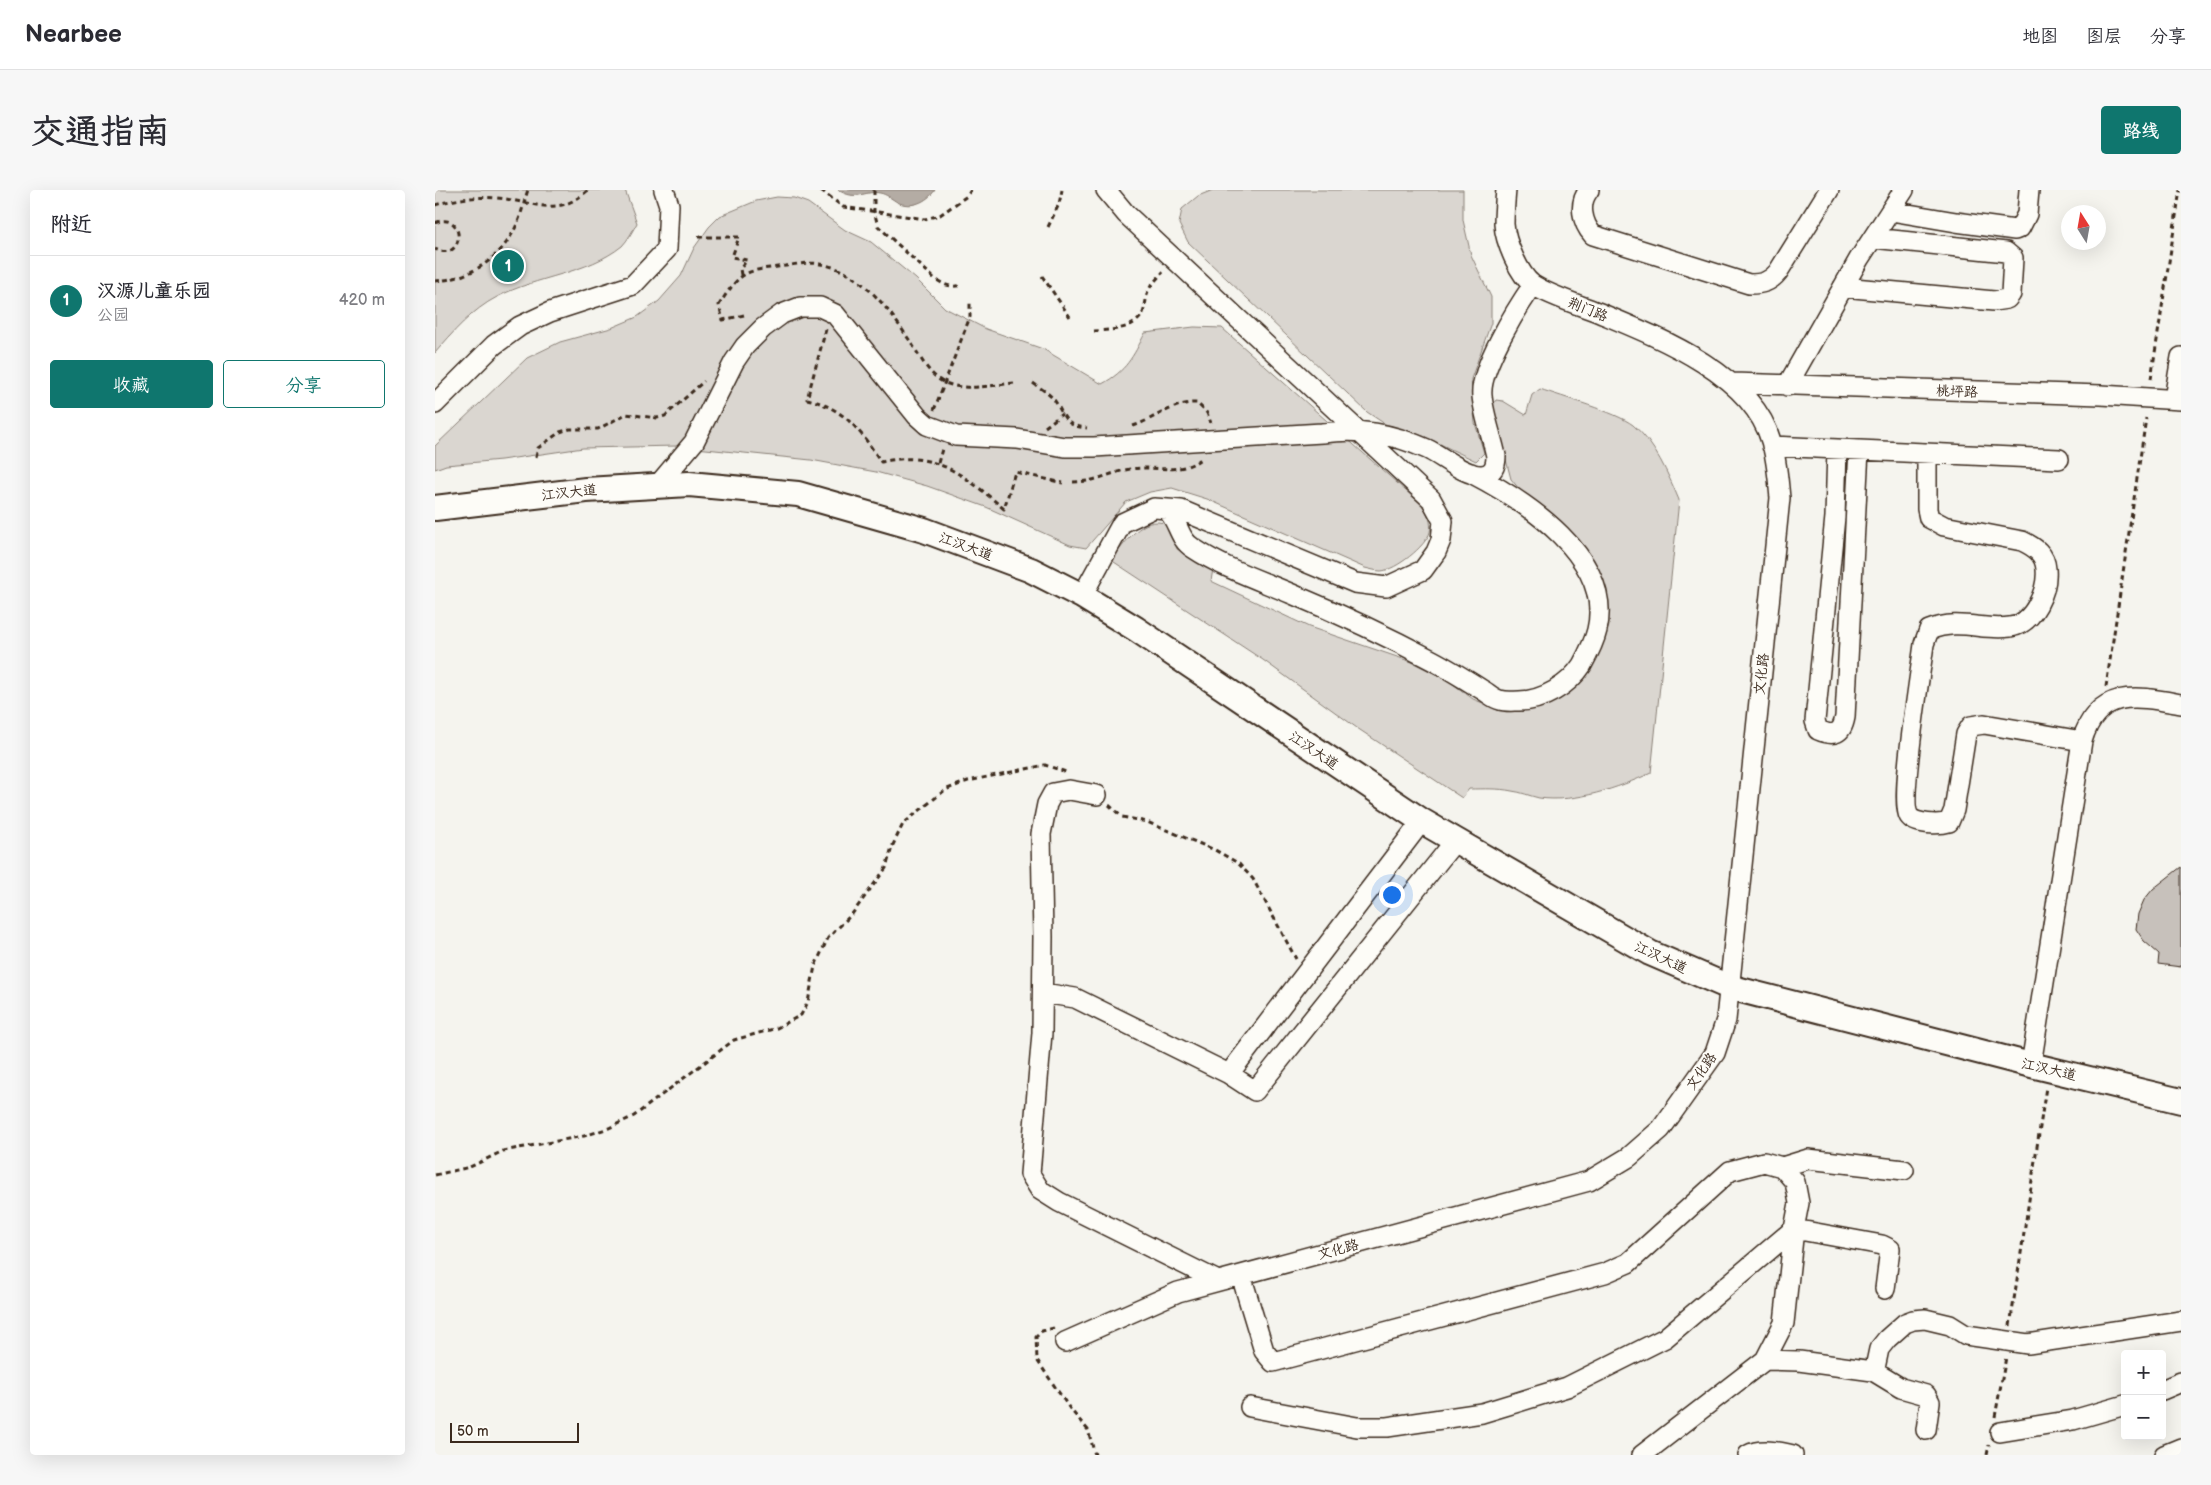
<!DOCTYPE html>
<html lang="zh">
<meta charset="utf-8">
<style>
body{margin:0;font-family:"Balsamiq Sans","LXGW WenKai TC",sans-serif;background:#f7f7f7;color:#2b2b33}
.controls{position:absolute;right:15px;bottom:15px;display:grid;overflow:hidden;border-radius:5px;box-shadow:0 5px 20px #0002}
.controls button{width:45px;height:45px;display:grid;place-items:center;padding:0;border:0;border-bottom:1px solid #e1e1e2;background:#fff;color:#2b2b33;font:25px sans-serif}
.compass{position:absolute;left:1626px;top:15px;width:45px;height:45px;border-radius:50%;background:#fff;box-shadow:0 5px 20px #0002;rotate:349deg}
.scale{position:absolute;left:15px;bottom:12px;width:129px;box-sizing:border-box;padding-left:5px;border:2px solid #3b2a1e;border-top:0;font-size:14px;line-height:18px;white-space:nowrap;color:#3b2a1e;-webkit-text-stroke:4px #fdfcf7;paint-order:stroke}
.you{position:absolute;left:956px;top:704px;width:18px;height:18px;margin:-12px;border:4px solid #fff;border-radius:50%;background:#1a73e8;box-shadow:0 0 0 8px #1a73e833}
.badge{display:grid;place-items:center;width:32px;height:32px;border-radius:50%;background:#0f766e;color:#fff;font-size:16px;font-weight:700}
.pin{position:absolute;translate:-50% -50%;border:2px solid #fff;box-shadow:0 1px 5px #0006}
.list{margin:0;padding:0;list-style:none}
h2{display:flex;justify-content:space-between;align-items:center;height:65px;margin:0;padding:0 20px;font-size:21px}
h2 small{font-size:16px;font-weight:400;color:#7c7c81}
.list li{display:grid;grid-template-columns:32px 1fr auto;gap:15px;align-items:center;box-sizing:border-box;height:90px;padding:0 20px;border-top:1px solid #e1e1e2}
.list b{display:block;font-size:19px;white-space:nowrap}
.list p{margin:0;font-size:16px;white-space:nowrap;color:#7c7c81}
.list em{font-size:16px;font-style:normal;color:#7c7c81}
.actions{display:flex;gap:10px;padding:15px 20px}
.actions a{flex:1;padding:11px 0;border:1px solid #0f766e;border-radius:5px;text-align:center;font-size:18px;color:#0f766e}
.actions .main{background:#0f766e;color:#fff}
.map{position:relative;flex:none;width:1746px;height:1265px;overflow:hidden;border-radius:5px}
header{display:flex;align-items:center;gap:30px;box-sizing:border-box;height:70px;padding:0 25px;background:#fff;border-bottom:1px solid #e1e1e2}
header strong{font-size:24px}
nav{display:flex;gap:28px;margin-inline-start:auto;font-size:18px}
.intro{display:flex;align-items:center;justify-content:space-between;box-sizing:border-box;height:120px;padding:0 30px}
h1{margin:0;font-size:35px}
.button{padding:12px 22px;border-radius:5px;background:#0f766e;color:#fff;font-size:18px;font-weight:700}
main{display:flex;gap:30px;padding:0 30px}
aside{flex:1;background:#fff;border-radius:5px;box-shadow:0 5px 20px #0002}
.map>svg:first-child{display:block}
</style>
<header>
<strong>Nearbee</strong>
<nav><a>地图</a><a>图层</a><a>分享</a></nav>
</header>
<div class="intro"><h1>交通指南</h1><a class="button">路线</a></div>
<main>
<aside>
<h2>附近<small></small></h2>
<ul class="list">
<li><span class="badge">1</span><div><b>汉源儿童乐园</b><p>公园</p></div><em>420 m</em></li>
</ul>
<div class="actions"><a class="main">收藏</a><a>分享</a></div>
</aside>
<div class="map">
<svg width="1746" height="1265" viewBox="0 0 1746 1265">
<rect width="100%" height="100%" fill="#f5f4ee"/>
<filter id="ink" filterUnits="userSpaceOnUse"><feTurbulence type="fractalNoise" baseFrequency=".02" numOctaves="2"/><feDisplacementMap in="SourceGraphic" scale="10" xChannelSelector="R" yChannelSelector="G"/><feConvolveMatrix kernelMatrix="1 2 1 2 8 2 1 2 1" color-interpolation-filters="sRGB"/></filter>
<g filter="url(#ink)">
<!-- green -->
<path fill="#dad6d0" stroke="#8a8077" d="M0,0H190L202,33C198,40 193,50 187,56C152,84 102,86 62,107C37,120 18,142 0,163Z
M778,0H1028V30L1036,65L1056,107V133L1036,189L1040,233L1049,263L1041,271L988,246L950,234L932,222L753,52L744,34L747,19L763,6Z
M342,7L359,8L373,13L410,40L436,52L481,89L510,118L551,139L608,159L667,194C691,181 698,167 710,143L759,137L787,138L988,316C993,324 997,332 995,342C991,356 961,380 946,381C941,381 935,379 930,378L772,309L737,298L715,302L691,312L651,358L635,355L551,317L492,296L441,282L376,270L242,256L148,258L66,270L11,275L0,279V256L92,168L125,152L176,138L202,127L224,111L246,86L259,58L274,37L285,26L321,11Z
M1105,199C1127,207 1181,222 1198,235C1220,253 1233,284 1244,310L1216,583C1183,598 1141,613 1104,608C1095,606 1086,602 1077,601C1063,598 1049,599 1034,599L1027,608L922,538L828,470L676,370C690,354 707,324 732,334L742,359L778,379L776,391L874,437L977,472L1014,491L1038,509L1065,520L1106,515L1126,507L1139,499L1159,472L1174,436L1172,404L1160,377L1146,356L1119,325L1085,300L1076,289L1057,216L1061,210L1068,211L1091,225L1097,205Z"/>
<!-- water -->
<path fill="#b4aca4" stroke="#84786e" d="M403,0H500C492,12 476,19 462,12C457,9 451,4 445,3C428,0 423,12 403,0Z"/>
<!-- building -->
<path fill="#c7c1bb" stroke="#3b2a1e" d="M1746,677V777L1723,774L1724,764L1709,751L1701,739L1703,724L1709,710L1718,699Z"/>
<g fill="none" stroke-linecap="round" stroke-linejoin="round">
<!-- minor casing -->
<g stroke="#3b2a1e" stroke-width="22">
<path id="minor" d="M1154,0C1143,13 1147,33 1158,45L1314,94C1327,94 1335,92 1343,82L1394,0
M1456,21L1521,32L1580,40L1585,38L1592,24L1594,0
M1408,97L1559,111L1572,109L1576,104L1578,68L1571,62L1438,48
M1298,193L1666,205L1746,210
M1352,196L1424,69L1469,0
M1739,209L1746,167
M0,214L59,155L85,136L115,122L198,95L232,59L234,15L229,0
M1337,256L1624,269
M1402,259L1400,327L1380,531L1383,540C1399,547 1407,544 1410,527L1424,260
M1492,263V319L1494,328L1509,336L1587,351C1600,357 1610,364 1611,379C1613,400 1599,434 1575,437C1546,441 1525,428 1494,440L1489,454C1486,480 1464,611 1474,626C1480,635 1505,635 1514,632L1519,620L1531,544L1536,536L1549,534L1647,551
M222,296L259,252L299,172L310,156L328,138L347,124L365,117H385L400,124L482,226L492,235L521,246L582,249L630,257H659L887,243C925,238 956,243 992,259C1007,266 1030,286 1047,285C1058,284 1061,276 1061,266C1057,247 1049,226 1047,206C1044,179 1082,118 1098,95
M731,319C744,331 743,349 758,358C788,378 824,390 857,404C905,424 952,446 997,470C1014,479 1030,489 1046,499C1052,502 1059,509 1065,510C1071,512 1078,511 1084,511C1108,511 1134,495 1147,475C1153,464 1159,453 1162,440C1179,368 1090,311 1036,283
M647,406L687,333L719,318L746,320L920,393L951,397L988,380L1001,362L1006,350L1008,331L996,309L691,24L671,0
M662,605L634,600L618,603L612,614L606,644L608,747L607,843L595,984L605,1000L624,1012L783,1091
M608,803L640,808L794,884L820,901L1020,651
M1596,875L1647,551C1663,497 1702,506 1746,514
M794,884L987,631
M1347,977L1373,969L1469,980
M806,1085L829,1161L838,1172L1170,1083L1193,1073L1295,981L1329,972L1347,977L1360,992L1364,1013L1359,1039L1349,1133L1330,1170L1207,1265
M630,1152L743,1102L1154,991L1194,967L1226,939L1280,863L1291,830L1345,308C1343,289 1342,269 1336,251C1317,184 1223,147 1165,123C1147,116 1113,105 1098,95C1084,85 1070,51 1069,34C1069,23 1070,11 1071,0
M1330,1170L1364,1171L1438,1181L1440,1178L1444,1159L1452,1149L1470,1133L1478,1130L1490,1129L1515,1135L1531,1145L1593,1154L1746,1131
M1438,1181L1466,1198L1491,1205L1495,1212L1491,1240
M1727,1200L1746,1192
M815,1217L922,1237H952L1047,1223L1132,1197L1230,1148L1359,1039L1447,1055L1455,1059L1450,1099
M1565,1242L1638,1230L1690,1215
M1313,1265C1325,1258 1345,1262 1358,1265
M1729,1265L1746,1258"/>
</g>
<!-- major casing -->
<g stroke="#3b2a1e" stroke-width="28">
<path id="major" d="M0,318L151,300L254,294L363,304L489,340L596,380L647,406L701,439L987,631L1215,763L1294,797L1596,875L1746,911"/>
</g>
<!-- path -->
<path stroke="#3b2a1e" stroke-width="3" stroke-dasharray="5 4" stroke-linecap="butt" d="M386,0L408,17L490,29L505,25L532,6L536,0
M439,0V21L443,36L500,89C510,95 515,98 527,95
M0,15C19,9 41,6 62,8C98,11 122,29 153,0
M0,33C31,19 31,74 0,59
M613,37L624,14L627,0
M263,47H304L297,67L312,70L305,79L306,85
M607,86L635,127
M0,91C36,89 68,67 82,34C87,23 89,11 93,0
M309,125L288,130L284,115C307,79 310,81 351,76C361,74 374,72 385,74C426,80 454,120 475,151C485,166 492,183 508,192C529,202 557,195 580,193
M391,139L372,209C409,218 426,241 446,272C499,259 531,286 569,319L580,282L628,293
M659,141C675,140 700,140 708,123C710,117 711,110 712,104C715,95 722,89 728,82
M1716,189L1745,0
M598,193C605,198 615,204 620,211C631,228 629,236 652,238
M499,220L535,127V110
M698,236C720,229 738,212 762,213L772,223L776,233
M610,237L627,224
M101,267L103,258L125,242L135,239H163L191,224L222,228L230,226L269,191
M503,273L507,259
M638,292C663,292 673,283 695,279C721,275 745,286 767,268
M1671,497L1711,228
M674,615L687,627L712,632L780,660L803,673L818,689L861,769
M0,985L35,977L68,961L149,946L174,938L199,926L299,850L342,838L366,825L373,812L380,776L393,748L417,724L451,678L457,657L468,634L510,600L533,591L610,575L631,582
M1575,1136L1611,897
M619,1138L607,1141L601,1147L602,1170L635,1219L653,1240L660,1265
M1560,1227L1571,1167
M1552,1265L1554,1255"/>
<!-- minor -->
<use href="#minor" stroke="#fdfcf7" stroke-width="19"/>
<!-- major -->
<use href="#major" stroke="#fdfcf7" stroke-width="24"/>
</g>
</g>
<g text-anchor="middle" stroke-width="4" stroke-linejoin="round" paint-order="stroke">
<!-- street labels -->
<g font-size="14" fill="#3b2a1e" stroke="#fdfcf7">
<text transform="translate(1153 119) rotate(22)" y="5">荆门路</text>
<text transform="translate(1522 201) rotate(2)" y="5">桃坪路</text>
<text transform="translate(134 302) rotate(-6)" y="5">江汉大道</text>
<text transform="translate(531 356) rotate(20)" y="5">江汉大道</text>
<text transform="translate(1326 484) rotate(-84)" y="5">文化路</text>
<text transform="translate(879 560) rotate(34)" y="5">江汉大道</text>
<text transform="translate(1226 767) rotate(25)" y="5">江汉大道</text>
<text transform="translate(1614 879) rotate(13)" y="5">江汉大道</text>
<text transform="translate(1266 881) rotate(-55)" y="5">文化路</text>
<text transform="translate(903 1059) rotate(-15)" y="5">文化路</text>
</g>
</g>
</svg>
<div class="controls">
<button>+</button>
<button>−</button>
</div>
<svg class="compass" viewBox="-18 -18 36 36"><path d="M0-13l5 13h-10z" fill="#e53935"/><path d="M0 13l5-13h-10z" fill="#7c7c81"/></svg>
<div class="scale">50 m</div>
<div class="you"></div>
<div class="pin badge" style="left:73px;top:76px">1</div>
</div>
</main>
